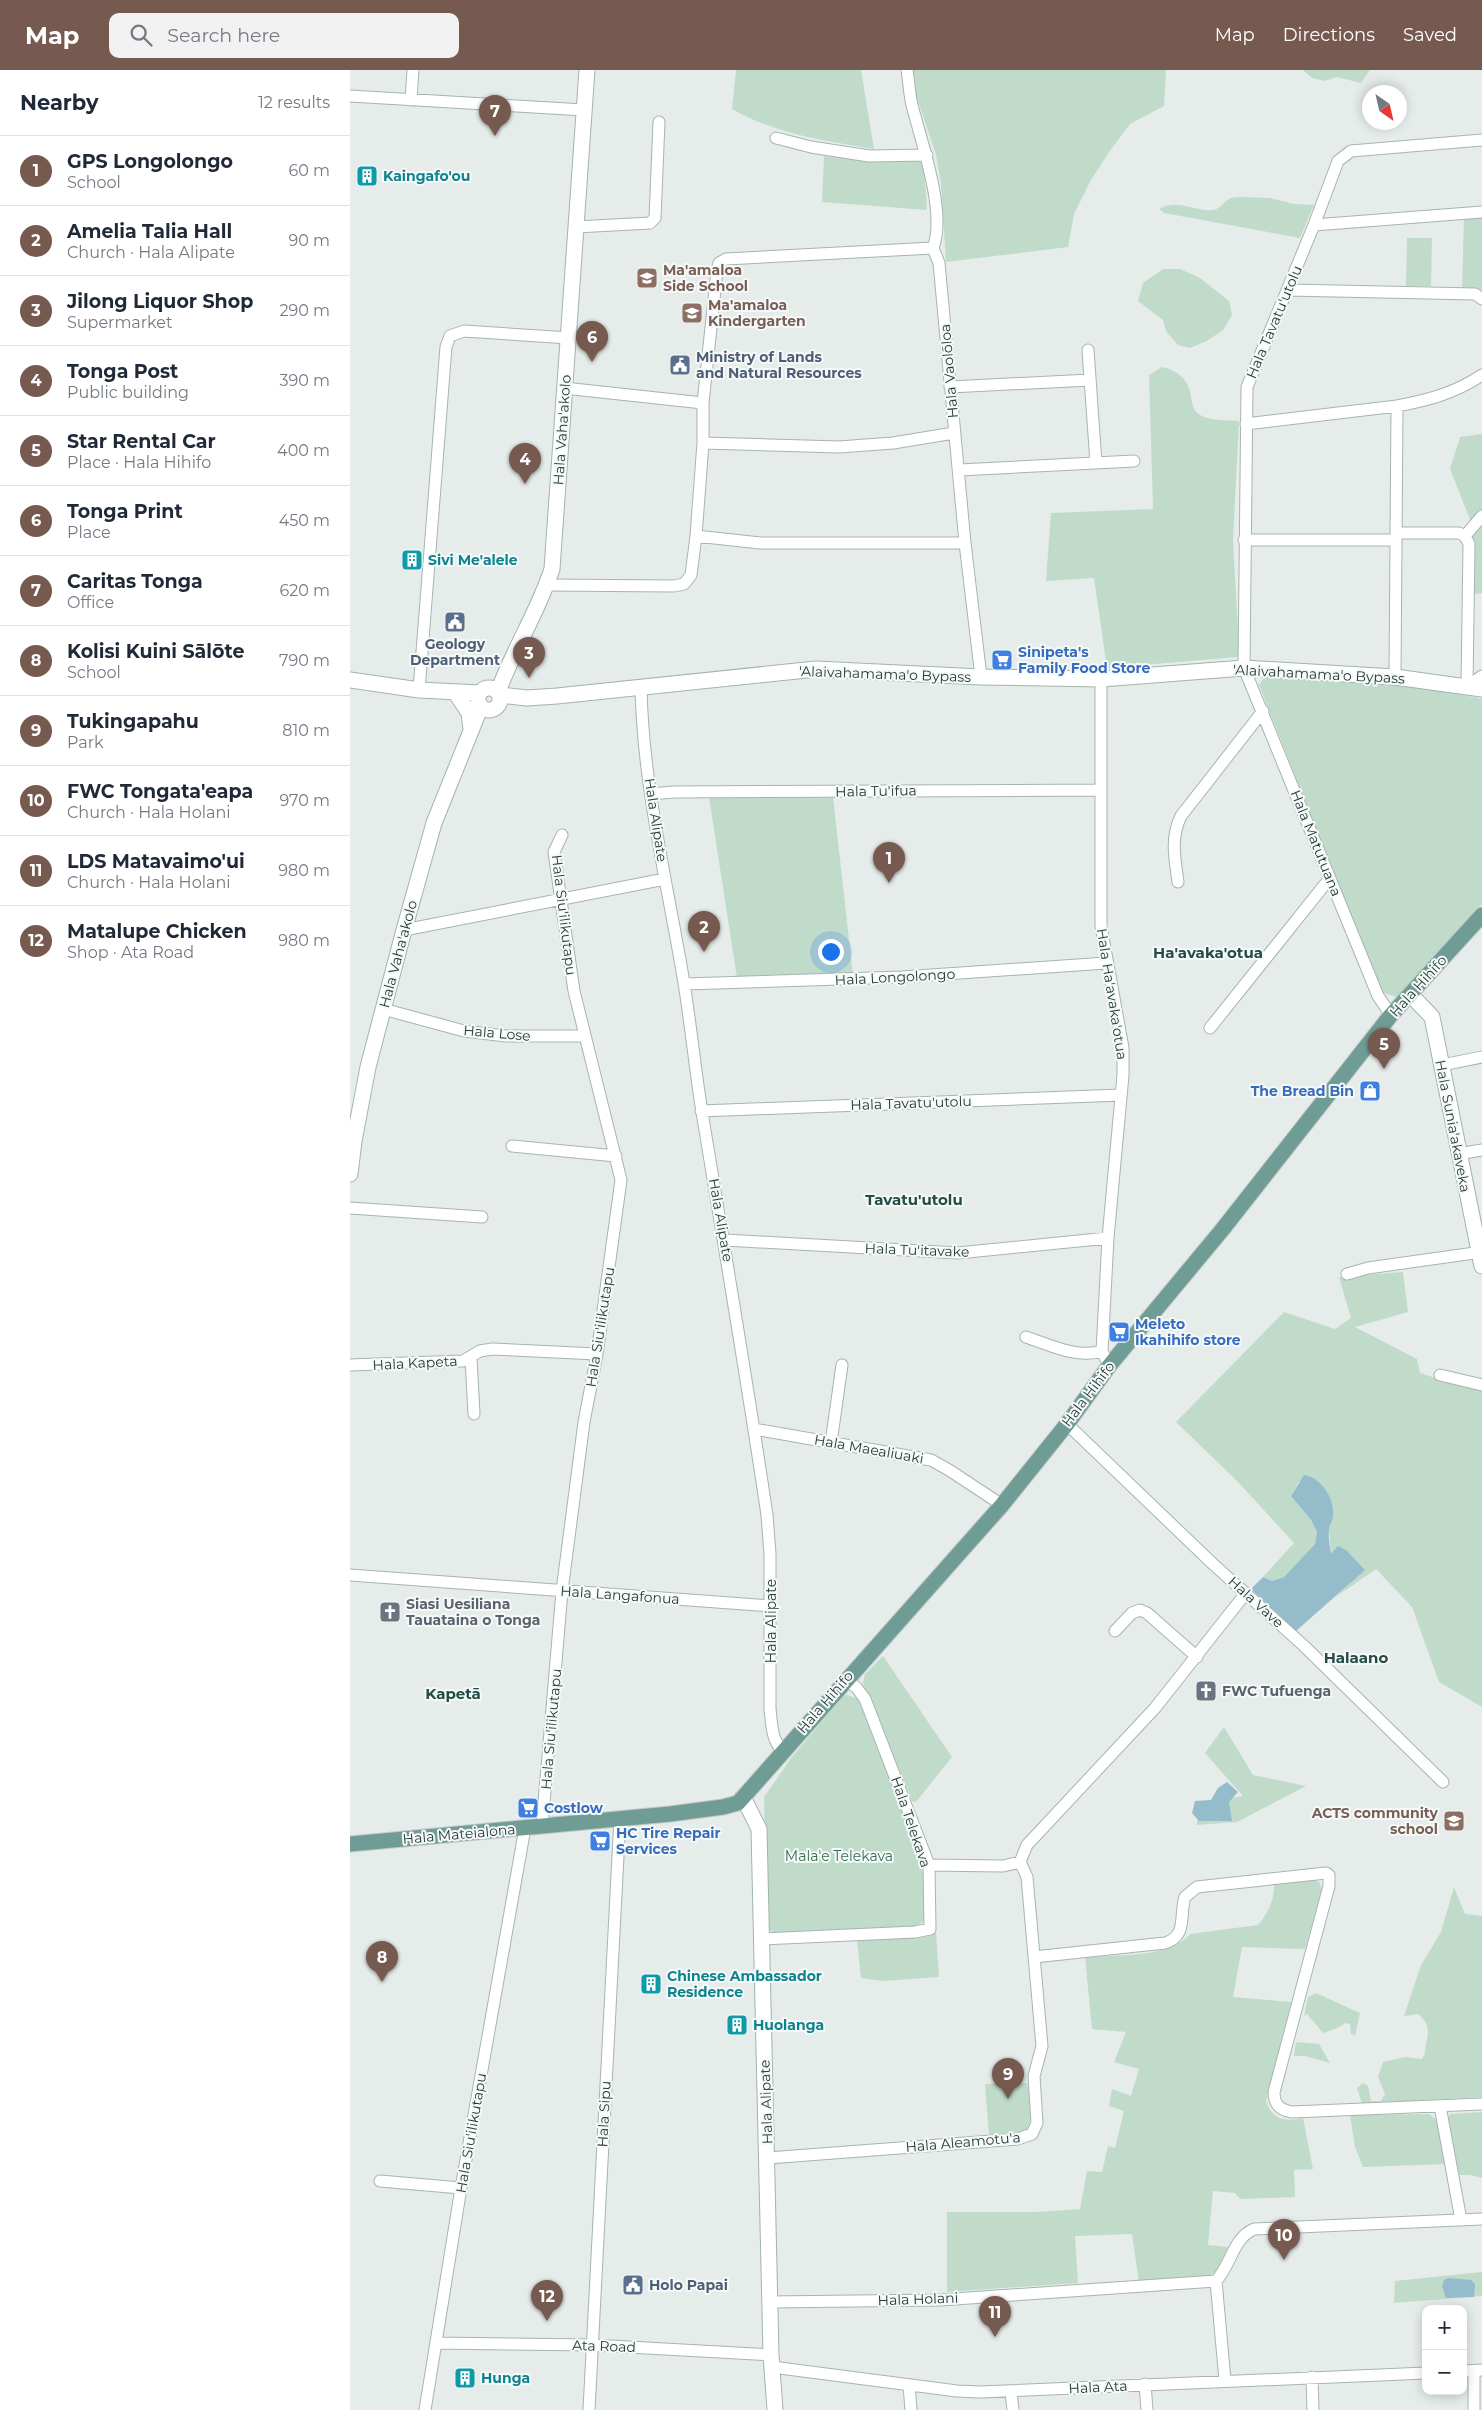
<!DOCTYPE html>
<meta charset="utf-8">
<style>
body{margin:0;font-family:Montserrat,sans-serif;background:#f2f2f3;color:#1f2937}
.controls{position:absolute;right:15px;bottom:15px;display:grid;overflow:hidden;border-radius:10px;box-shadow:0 2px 12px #0003}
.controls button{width:45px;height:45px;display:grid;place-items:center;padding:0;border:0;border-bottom:1px solid #e0e1e3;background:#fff;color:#1f2937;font:25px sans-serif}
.compass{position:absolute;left:1012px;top:15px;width:45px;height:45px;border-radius:50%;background:#fff;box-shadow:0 2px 12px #0003;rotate:146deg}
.you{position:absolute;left:480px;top:881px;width:18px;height:18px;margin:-12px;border:4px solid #fff;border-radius:50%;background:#1a73e8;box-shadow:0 0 0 8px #1a73e833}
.badge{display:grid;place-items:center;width:32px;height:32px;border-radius:50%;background:#775a4f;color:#fff;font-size:16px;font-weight:700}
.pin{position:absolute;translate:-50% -41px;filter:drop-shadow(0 1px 2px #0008)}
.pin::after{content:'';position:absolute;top:26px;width:18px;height:15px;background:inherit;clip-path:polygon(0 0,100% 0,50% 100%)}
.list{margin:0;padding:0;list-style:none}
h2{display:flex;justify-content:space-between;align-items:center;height:65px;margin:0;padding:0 20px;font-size:21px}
h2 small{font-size:16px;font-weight:400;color:#747a83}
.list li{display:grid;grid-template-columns:32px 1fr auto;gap:15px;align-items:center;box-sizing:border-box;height:70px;padding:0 20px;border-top:1px solid #e0e1e3}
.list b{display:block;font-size:19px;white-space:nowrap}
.list p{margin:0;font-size:16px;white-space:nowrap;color:#747a83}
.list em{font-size:16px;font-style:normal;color:#747a83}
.icon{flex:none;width:28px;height:28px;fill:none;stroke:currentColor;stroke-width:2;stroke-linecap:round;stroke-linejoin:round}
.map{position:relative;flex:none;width:1132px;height:2340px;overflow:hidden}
header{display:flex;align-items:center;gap:30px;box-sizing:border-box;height:70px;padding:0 25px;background:#775a4f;color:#fff}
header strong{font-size:24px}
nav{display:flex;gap:28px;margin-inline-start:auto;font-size:18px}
.search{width:350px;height:45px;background:#f2f2f3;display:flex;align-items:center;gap:12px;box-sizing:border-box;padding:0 18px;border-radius:10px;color:#747a83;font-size:19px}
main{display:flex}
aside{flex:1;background:#fff}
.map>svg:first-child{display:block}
</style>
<header>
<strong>Map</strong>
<div class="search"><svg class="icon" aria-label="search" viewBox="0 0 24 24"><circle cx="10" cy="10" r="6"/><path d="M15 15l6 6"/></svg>Search here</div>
<nav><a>Map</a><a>Directions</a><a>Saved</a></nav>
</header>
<main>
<aside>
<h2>Nearby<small>12 results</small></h2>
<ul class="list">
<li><span class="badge">1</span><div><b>GPS Longolongo</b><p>School</p></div><em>60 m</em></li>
<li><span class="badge">2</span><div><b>Amelia Talia Hall</b><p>Church · Hala Alipate</p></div><em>90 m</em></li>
<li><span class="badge">3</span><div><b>Jilong Liquor Shop</b><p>Supermarket</p></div><em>290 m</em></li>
<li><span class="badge">4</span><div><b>Tonga Post</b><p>Public building</p></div><em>390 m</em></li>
<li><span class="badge">5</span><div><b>Star Rental Car</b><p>Place · Hala Hihifo</p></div><em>400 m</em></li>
<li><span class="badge">6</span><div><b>Tonga Print</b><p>Place</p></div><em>450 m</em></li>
<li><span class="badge">7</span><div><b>Caritas Tonga</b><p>Office</p></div><em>620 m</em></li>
<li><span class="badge">8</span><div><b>Kolisi Kuini Sālōte</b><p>School</p></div><em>790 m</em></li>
<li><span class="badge">9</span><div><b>Tukingapahu</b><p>Park</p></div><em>810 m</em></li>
<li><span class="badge">10</span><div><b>FWC Tongata'eapa</b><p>Church · Hala Holani</p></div><em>970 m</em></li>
<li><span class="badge">11</span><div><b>LDS Matavaimo'ui</b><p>Church · Hala Holani</p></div><em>980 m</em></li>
<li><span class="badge">12</span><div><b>Matalupe Chicken</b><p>Shop · Ata Road</p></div><em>980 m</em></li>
</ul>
</aside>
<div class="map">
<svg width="1132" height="2340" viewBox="0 0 1132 2340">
<rect width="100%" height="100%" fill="#e5ecea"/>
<!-- green -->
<path fill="#c1dbcb" d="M386,0H511L524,79C475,71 426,64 382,39Z
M553,0H816L814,36L780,54L759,82L741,110L724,144L718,177L596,192L591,113L586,85L568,31L557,27Z
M953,0H1020L1011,13L987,7L975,11L962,8Z
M474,86L516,91L569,90L574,95L577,140L472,132Z
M891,127L920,128L944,134L964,135L950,168L814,143L809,139C828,128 845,142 863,140C871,139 873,132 879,129C882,127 888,127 891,127Z
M1132,146V220L1112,219L1114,148Z
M1057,168H1082L1081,216H1056Z
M813,199H830L850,208L879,231L882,245L873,260L857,271L840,278L828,275L816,261L813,250L788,231L793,213Z
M812,297C852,307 834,336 850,345C860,351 878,350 889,351L883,470L889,581L887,587L757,598L744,508L696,511L701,443L803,439L799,305Z
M1132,364V523L1123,524L1120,492L1123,457L1100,399L1110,367Z
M914,607C986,609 1061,612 1132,629V834L1046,927L1031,922L909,615Z
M359,727H483L503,905L387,908Z
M1053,1202L1058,1242L1005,1257L1067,1289L1070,1303L1107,1315L1132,1318V1637L1089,1612L1062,1537L1026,1499L987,1526L1014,1499L988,1476L981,1485L979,1460L983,1446L949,1411L941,1426L961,1450L967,1462L965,1474L934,1507L922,1511L913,1507L944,1473L888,1412L826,1352L934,1242L985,1259L1001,1248L989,1207Z
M533,1586L602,1687L566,1732L562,1731L513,1613L515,1604Z
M497,1625L508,1629L520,1653L574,1800L575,1850L567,1857L428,1863L417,1860L414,1727L442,1687L493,1626Z
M874,1657L903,1705L956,1716L887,1752L847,1755L848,1734L893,1726L855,1683Z
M963,1809L969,1812L972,1819L955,1879L892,1877L883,1927L941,1932L916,2031C922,2050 935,2052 953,2048L963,2099L944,2100L945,2127L890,2129L885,2123L863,2121L858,2175L878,2177L868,2200L855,2209L789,2212L782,2164L725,2166L728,2213L597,2222V2142H687L730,2139L737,2101L752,2102L758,2076L765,2078L774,2041L759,2036L762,2019L781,2026L789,1999L764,1992L776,1962L742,1959L735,1887C764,1885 821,1888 840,1864L908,1855C918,1843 925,1830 924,1813Z
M1104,1817L1115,1844L1132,1846V2027L1012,2034L1007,2018L1013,2013L1018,2016L1021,2031H1031L1035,2024L1028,2007L1033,1992L1055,1987L1071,1989C1076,1985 1075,1980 1076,1974C1079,1961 1080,1954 1068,1944L1054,1946L1071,1895L1091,1862Z
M586,1863L589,1907L533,1911L511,1908L507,1869Z
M966,1923L1010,1943L1005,1966L1001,1964L1000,1954L996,1953L985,1959L973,1963L957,1944L954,1946L958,1927Z
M946,1972L969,1974L980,1993L955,1986H944Z
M677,2013C680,2030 685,2046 676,2061L639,2065L635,2014Z
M1132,2042V2108L1120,2105H1109L1098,2048L1100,2044Z
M1079,2044L1087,2050L1096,2094L1013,2097L1005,2077L1000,2045Z
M1132,2202V2226L1044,2233L1045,2211Z"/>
<!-- water -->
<path fill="#94bccb" d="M954,1405C971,1407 985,1429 983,1446C983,1451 979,1455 979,1461C978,1468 980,1476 981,1484L988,1476L996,1480L1015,1500L946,1561L901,1519L913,1507L922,1511L934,1507L965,1474L967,1462L961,1450L941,1426Z
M877,1712L888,1722L879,1732L882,1751H849L842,1743L845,1731L861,1730L868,1718Z
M1099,2208L1121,2210L1125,2214L1124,2227L1096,2228L1092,2216L1094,2210Z"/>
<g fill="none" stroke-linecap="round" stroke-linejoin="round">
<!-- street casing -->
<g stroke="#a8b4b1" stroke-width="13">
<path id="street" d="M557,0C559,11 559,23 562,35C571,71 597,143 583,178L589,193L615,473L631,607
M0,26L234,40
M61,30L63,0
M426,68L461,77L519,86L577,85
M964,155L1132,142
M226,157L300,153L305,148L309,52
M583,178L376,189L369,193L367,201L353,333V373L489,377L543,373L604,363
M938,220L1125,224L1132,229
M738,280L746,393
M600,317L740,310
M214,318L353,333
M896,354L1047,336
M353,373L346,466L410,473H615
M610,400L784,391
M1046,463H1109L1115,466L1119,474L1117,616L1132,606
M1115,466L1132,446
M894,470H1046
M197,515L324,516L334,514L341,505L346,466
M1045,607L1047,336C1079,330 1105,323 1132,305
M751,609V856L773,978V1005L758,1168L752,1281L759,1296
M291,618C293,717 318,816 334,913C341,956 345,999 352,1042C374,1176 397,1310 417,1445L420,1484V1639C422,1654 421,1670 433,1681
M69,620L96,277L100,266L114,261L219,268
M301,724L324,722L750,720
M828,812C825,789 820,768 831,746L913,641
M54,860L315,809
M334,914L552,907L756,893
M33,939L114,961L156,966H235
M1041,945L1028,926L894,598L897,317L964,155L988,91L1001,81L1132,70
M860,958L980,808
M1092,995L1132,987
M351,1041L771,1025
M162,1076L266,1086
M1108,1084L1132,1080
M0,1138L132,1147
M375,1170L608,1183L758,1168
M997,1204L1018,1198L1132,1182
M676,1267C700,1275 727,1289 752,1281
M121,1288L124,1344
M0,1295L113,1291L130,1281L142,1279L247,1284
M1090,1305L1132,1315
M717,1354L863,1494L953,1575L1093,1712
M404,1359L581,1390L599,1400L652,1435
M481,1373L492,1295
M0,1505L421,1536
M765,1561L782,1543L790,1540L797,1543L847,1587
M192,1756L212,1521L234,1352L247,1284L271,1110L224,921L204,782L212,765
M579,1795L653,1796L670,1792L677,1775L805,1638L896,1523
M410,1869L565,1862L580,1859L579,1795L515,1629L506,1617L495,1610
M684,1887L815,1873C838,1866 829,1845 835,1827L847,1817L976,1803L979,1805V1816L924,2022C924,2035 930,2040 942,2042L1132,2034
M1090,2036L1111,2150
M418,2088L668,2069L682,2064L687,2053L684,2006L692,1976L677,1807L670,1792
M30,2111L111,2118
M866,2211C881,2195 883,2168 904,2159L1132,2149
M866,2211L875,2310
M420,2232L590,2230L866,2211
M86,2273L242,2275L421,2285
M422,2297L607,2321L630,2322L1076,2303
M1113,2301L1132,2300
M1124,2301V2340
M962,2307L963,2340
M795,2314L797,2340
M559,2315L561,2340
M661,2322L663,2340
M75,2340L111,2118L175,1758
M239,2340L270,1748"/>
</g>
<!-- secondary casing -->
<g stroke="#a1b4af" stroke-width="17">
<path id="secondary" d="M0,610L69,620L130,623
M128 629a11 11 0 1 1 22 0a11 11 0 1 1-22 0Z
M148,622C163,580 188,542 202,499L237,0
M107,625L119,643L121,659
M150,625L177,628L207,626L466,599L631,607L751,609L894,598L1045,607L1132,619
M1060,924L1082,947L1132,1196
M0,1104L4,1071L18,997L54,860L84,753L131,636
M393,1727L409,1759L421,2285L425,2340"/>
</g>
<!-- primary casing -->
<g stroke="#c2c8c8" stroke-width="17">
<path id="primary" d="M0,1774L320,1744L373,1737L388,1733L652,1435L717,1354L759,1296L872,1160L1041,945L1132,845"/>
</g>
<!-- street -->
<use href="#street" stroke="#fff" stroke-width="11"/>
<!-- secondary -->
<use href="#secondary" stroke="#fff" stroke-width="15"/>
<!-- primary -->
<use href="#primary" stroke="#6f9d96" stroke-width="15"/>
</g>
<!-- icons -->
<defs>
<g id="building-square" transform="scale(1.125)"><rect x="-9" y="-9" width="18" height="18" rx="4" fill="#0f9aa8" stroke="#f5f9f8"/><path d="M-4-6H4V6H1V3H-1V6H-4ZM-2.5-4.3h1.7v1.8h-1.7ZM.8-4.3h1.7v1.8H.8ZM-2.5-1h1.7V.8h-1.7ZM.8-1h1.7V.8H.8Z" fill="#fff"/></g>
<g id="school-square" transform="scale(1.125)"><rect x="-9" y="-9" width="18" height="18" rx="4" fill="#8d6e63" stroke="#f5f9f8"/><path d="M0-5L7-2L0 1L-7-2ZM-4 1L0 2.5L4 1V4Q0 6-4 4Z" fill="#fff"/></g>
<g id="civic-square" transform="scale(1.125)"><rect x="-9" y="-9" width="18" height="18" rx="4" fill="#5c6f8a" stroke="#f5f9f8"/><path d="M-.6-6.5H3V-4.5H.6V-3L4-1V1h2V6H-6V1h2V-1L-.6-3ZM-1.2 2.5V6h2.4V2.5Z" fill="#fff"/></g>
<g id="supermarket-square" transform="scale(1.125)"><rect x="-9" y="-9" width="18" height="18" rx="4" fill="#3f7fe0" stroke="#f5f9f8"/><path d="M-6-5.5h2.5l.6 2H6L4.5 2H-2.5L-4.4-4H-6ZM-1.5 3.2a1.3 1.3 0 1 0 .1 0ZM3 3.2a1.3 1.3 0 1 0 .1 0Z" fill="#fff"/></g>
<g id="shop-square" transform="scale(1.125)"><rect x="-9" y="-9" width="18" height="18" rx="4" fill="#3f7fe0" stroke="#f5f9f8"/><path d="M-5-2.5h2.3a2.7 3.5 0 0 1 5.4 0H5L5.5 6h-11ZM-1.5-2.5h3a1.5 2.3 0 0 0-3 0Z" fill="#fff"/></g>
<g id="church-square" transform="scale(1.125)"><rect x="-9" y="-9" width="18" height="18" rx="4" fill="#6b7280" stroke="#f5f9f8"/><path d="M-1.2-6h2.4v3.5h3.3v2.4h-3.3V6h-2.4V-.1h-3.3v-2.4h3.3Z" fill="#fff"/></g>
</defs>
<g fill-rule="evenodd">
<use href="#building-square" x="17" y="106"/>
<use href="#school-square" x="297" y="208"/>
<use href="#school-square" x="342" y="243"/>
<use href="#civic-square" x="330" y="295"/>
<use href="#building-square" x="62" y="490"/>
<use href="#civic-square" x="105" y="552"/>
<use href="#supermarket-square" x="652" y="590"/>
<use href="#shop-square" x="1020" y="1021"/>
<use href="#supermarket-square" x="769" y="1262"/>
<use href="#church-square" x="40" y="1542"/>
<use href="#church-square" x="856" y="1621"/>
<use href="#supermarket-square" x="178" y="1738"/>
<use href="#school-square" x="1104" y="1751"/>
<use href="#supermarket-square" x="250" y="1771"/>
<use href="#building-square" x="301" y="1914"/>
<use href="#building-square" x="387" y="1955"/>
<use href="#civic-square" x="283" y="2215"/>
<use href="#building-square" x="115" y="2308"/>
</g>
<g text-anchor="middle" stroke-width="4" stroke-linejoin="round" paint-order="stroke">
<!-- culture labels -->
<g font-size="14" font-weight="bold" fill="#0d838f" stroke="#f5f9f8" text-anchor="start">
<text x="33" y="111">Kaingafo'ou</text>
<text x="78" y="495">Sivi Me'alele</text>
<text x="317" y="1911">Chinese Ambassador<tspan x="317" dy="16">Residence</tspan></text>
<text x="403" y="1960">Huolanga</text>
<text x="131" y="2313">Hunga</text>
</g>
<!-- education labels -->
<g font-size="14" font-weight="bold" fill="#785e54" stroke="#f5f9f8" text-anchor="start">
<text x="313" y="205">Ma'amaloa<tspan x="313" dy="16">Side School</tspan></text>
<text x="358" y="240">Ma'amaloa<tspan x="358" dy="16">Kindergarten</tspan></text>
<text x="1088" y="1748" text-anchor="end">ACTS community<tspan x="1088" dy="16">school</tspan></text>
</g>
<!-- street labels -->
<g font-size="14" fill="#263c39" stroke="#f5f9f8">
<text transform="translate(924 252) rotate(-67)" y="5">Hala Tavatu'utolu</text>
<text transform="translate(599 301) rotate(-95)" y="5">Hala Vaolōloa</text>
<text transform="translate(212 360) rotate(-86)" y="5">Hala Vaha'akolo</text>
<text transform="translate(535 604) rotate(2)" y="5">'Alaivahamama'o Bypass</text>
<text transform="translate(969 604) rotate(3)" y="5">'Alaivahamama'o Bypass</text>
<text transform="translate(526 721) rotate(-1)" y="5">Hala Tu'ifua</text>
<text transform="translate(306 750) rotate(81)" y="5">Hala Alipate</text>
<text transform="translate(966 773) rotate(68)" y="5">Hala Matutuana</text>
<text transform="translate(214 845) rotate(83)" y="5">Hala Siu'ilikutapu</text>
<text transform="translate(48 884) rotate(-75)" y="5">Hala Vaha'akolo</text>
<text transform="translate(545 907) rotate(-3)" y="5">Hala Longolongo</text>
<text transform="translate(1068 916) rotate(-48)" y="5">Hala Hihifo</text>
<text transform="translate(762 924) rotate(81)" y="5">Hala Ha'avaka'otua</text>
<text transform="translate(147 963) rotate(5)" y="5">Hala Lose</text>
<text transform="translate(561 1033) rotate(-2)" y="5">Hala Tavatu'utolu</text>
<text transform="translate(1103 1056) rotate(79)" y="5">Hala Sunia'akaveka</text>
<text transform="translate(371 1150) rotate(80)" y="5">Hala Alipate</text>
<text transform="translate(567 1180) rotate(2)" y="5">Hala Tu'itavake</text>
<text transform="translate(250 1257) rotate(-81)" y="5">Hala Siu'ilikutapu</text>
<text transform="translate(65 1293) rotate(-3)" y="5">Hala Kapeta</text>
<text transform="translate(738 1324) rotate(-53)" y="5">Hala Hihifo</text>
<text transform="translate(519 1379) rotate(10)" y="5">Hala Maealiuaki</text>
<text transform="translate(270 1525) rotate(4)" y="5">Hala Langafonua</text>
<text transform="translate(906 1532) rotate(42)" y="5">Hala Vave</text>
<text transform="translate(421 1551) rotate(-90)" y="5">Hala Alipate</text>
<text transform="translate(475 1632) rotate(-49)" y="5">Hala Hihifo</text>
<text transform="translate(201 1659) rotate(-85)" y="5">Hala Siu'ilikutapu</text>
<text transform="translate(561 1752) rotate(71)" y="5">Hala Telekava</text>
<text transform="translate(109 1764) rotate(-5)" y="5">Hala Mateialona</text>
<text transform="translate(416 2032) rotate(-92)" y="5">Hala Alipate</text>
<text transform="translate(254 2044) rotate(-87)" y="5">Hala Sipu</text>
<text transform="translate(121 2063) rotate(-80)" y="5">Hala Siu'ilikutapu</text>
<text transform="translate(613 2072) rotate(-5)" y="5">Hala Aleamotu'a</text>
<text transform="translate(568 2229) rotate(-2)" y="5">Hala Holani</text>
<text transform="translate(254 2276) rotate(2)" y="5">Ata Road</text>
<text transform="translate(748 2317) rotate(-3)" y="5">Hala Ata</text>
</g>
<!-- service labels -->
<g font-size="14" font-weight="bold" fill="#4e5e75" stroke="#f5f9f8" text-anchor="start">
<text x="346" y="292">Ministry of Lands<tspan x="346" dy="16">and Natural Resources</tspan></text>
<text x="105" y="579" text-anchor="middle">Geology<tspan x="105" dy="16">Department</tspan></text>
<text x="299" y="2220">Holo Papai</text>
</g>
<!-- shop labels -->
<g font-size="14" font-weight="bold" fill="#366cbe" stroke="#f5f9f8" text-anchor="start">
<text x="668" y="587">Sinipeta's<tspan x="668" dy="16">Family Food Store</tspan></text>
<text x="1004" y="1026" text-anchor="end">The Bread Bin</text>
<text x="785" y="1259">Meleto<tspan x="785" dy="16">Ikahihifo store</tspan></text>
<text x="194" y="1743">Costlow</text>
<text x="266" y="1768">HC Tire Repair<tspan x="266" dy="16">Services</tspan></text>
</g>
<!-- worship labels -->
<g font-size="14" font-weight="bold" fill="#5b616d" stroke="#f5f9f8" text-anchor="start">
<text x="56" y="1539">Siasi Uesiliana<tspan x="56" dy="16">Tauataina o Tonga</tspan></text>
<text x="872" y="1626">FWC Tufuenga</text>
</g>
<!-- park labels -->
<g font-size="14" fill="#356e52" stroke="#f5f9f8">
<text x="489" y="1791">Mala'e Telekava</text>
</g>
<!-- neighbourhood labels -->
<g font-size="15" font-weight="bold" fill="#244c47" stroke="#f5f9f8">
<text x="858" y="888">Ha'avaka'otua</text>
<text x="564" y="1135">Tavatu'utolu</text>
<text x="1006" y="1593">Halaano</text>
<text x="103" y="1629">Kapetā</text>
</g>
</g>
</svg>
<div class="controls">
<button>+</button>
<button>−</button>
</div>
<svg class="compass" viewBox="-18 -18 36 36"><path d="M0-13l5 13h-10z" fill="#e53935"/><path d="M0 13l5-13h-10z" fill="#747a83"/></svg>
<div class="you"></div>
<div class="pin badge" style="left:539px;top:813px">1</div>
<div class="pin badge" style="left:354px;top:882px">2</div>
<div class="pin badge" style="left:179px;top:608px">3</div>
<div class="pin badge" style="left:175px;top:414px">4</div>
<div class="pin badge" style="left:1034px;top:999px">5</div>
<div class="pin badge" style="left:242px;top:292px">6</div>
<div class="pin badge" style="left:145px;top:66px">7</div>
<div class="pin badge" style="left:32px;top:1912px">8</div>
<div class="pin badge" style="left:658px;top:2029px">9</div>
<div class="pin badge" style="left:934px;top:2190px">10</div>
<div class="pin badge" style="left:645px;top:2267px">11</div>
<div class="pin badge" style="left:197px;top:2251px">12</div>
</div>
</main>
